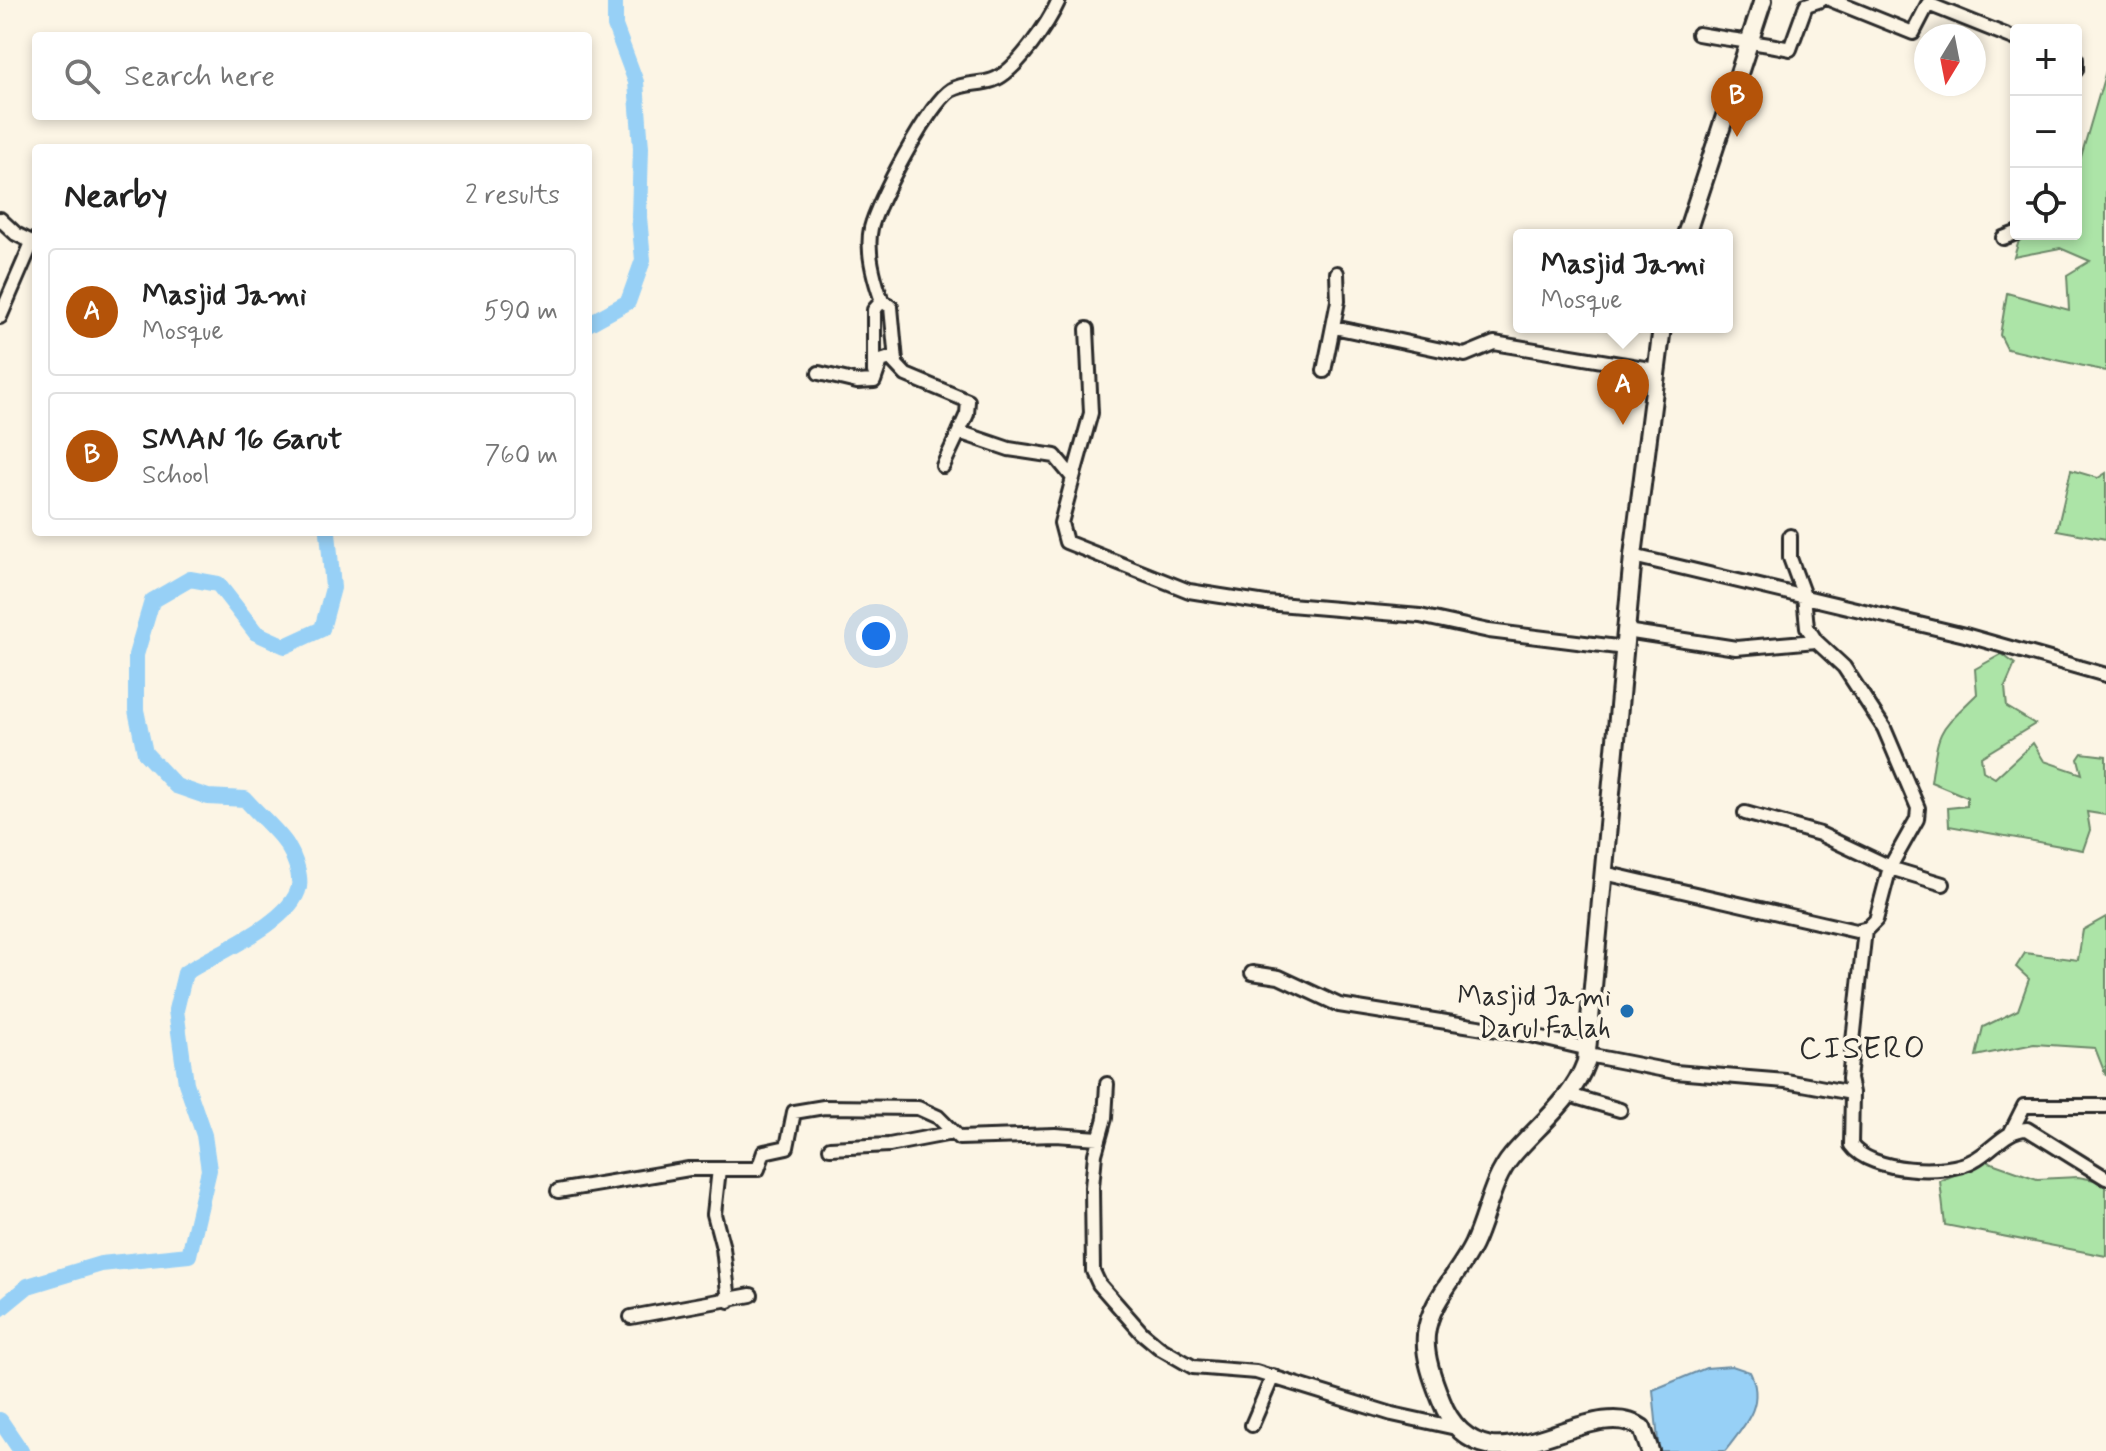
<!DOCTYPE html>
<meta charset="utf-8">
<style>
body{margin:0;font-family:Mynerve,sans-serif;background:#f2f2f2;color:#222}
.controls{position:absolute;right:24px;top:24px;display:grid;overflow:hidden;border-radius:8px;box-shadow:0 4px 12px #0003}
.controls button{width:72px;height:72px;display:grid;place-items:center;padding:0;border:0;border-bottom:2px solid #e0e0e0;background:#fff;color:#222;font:40px sans-serif}
.compass{position:absolute;left:1914px;top:24px;width:72px;height:72px;border-radius:50%;background:#fff;box-shadow:0 4px 12px #0003;rotate:190deg}
.you{position:absolute;left:876px;top:636px;width:28px;height:28px;margin:-20px;border:6px solid #fff;border-radius:50%;background:#1a73e8;box-shadow:0 0 0 12px #1a73e833}
.badge{display:grid;place-items:center;width:52px;height:52px;border-radius:50%;background:#b45309;color:#fff;font-size:26px;font-weight:700}
.pin{position:absolute;translate:-50% -66px;filter:drop-shadow(0 2px 4px #0008)}
.pin::after{content:'';position:absolute;top:42px;width:28px;height:24px;background:inherit;clip-path:polygon(0 0,100% 0,50% 100%)}
.popup{position:absolute;left:1513px;top:229px;width:220px;height:104px;box-sizing:border-box;display:grid;place-content:center;border-radius:8px;background:#fff;filter:drop-shadow(0 2px 6px #0005);font-size:26px;white-space:nowrap;color:#767676}
.popup b{font-size:30px;color:#222}
.popup::after{content:'';position:absolute;left:50%;top:100%;margin-left:-16px;border:16px solid transparent;border-top-color:#fff}
.list{margin:0;padding:0;list-style:none}
h2{display:flex;justify-content:space-between;align-items:center;height:104px;margin:0;padding:0 32px;font-size:34px}
h2 small{font-size:26px;font-weight:400;color:#767676}
.list li{display:grid;grid-template-columns:52px 1fr auto;gap:24px;align-items:center;box-sizing:border-box;height:128px;margin:0 16px 16px;padding:0 16px;border:2px solid #e0e0e0;border-radius:8px}
.list b{display:block;font-size:30px;white-space:nowrap}
.list p{margin:0;font-size:26px;white-space:nowrap;color:#767676}
.list em{font-size:26px;font-style:normal;color:#767676}
.icon{flex:none;width:44px;height:44px;fill:none;stroke:currentColor;stroke-width:2;stroke-linecap:round;stroke-linejoin:round}
.map{position:relative;flex:none;width:2106px;height:1451px;overflow:hidden}
.search{position:absolute;background:#fff;box-shadow:0 4px 12px #0003;left:32px;top:32px;width:560px;height:88px;display:flex;align-items:center;gap:20px;box-sizing:border-box;padding:0 28px;border-radius:8px;color:#767676;font-size:30px}
.panel{position:absolute;background:#fff;box-shadow:0 4px 12px #0003;left:32px;top:144px;width:560px;height:392px;border-radius:8px}
.map>svg:first-child{display:block}
</style>
<div class="map">
<svg width="2106" height="1451" viewBox="0 0 2106 1451">
<rect width="100%" height="100%" fill="#fcf5e5"/>
<filter id="ink" filterUnits="userSpaceOnUse"><feTurbulence type="fractalNoise" baseFrequency=".0125" numOctaves="2"/><feDisplacementMap in="SourceGraphic" scale="16" xChannelSelector="R" yChannelSelector="G"/><feConvolveMatrix kernelMatrix="1 2 1 2 8 2 1 2 1" color-interpolation-filters="sRGB"/></filter>
<g filter="url(#ink)">
<!-- green -->
<path fill="#ace4a7" stroke="#6c8869" stroke-width="2" d="M2106,71V371L2007,349L2000,335L2007,293L2069,310L2067,275L2090,261L2060,248L2014,257L2021,234H2076V174Z
M2071,470L2098,478L2106,473V539L2057,530Z
M2002,654L2015,664L2005,687L2007,707L2035,724L1981,757L1983,771L1995,778L2033,743L2044,761L2082,774L2078,759L2082,753L2106,756V815L2087,812L2090,830L2083,850L1949,826L1948,808L1967,806V797L1931,782C1939,726 1938,732 1977,694L1975,669Z
M2106,917V1076L2095,1048L2034,1044L1976,1056L1983,1027L2018,1010L2029,979L2016,967L2025,953L2078,960L2083,930Z
M1986,1161L2037,1179L2078,1177L2106,1182V1256L1945,1225L1940,1181Z"/>
<!-- water -->
<path fill="#97d0f6" stroke="#6c8ea5" stroke-width="2" d="M1732,1366L1750,1372C1766,1404 1745,1425 1725,1451H1659L1653,1390L1706,1368Z"/>
<g fill="none" stroke-linecap="round" stroke-linejoin="round">
<!-- river -->
<path stroke="#97d0f6" stroke-width="16" d="M588,324L628,302L643,260L639,217L641,148L636,82L615,26V0
M0,1309L28,1286L101,1264L189,1255L209,1170L204,1135L186,1083L176,1010L185,973C214,954 291,923 299,887C301,874 294,856 287,845C278,831 257,813 245,799L208,797L176,786L145,753L136,710V655L152,601L190,579L218,584L256,633L285,646L322,629L333,588L328,532
M0,1420L21,1451"/>
<!-- minor casing -->
<g stroke="#2b2b2b" stroke-width="18">
<path id="minor" d="M1831,0L1913,33L1928,4L2016,39
M1698,34C1730,40 1759,42 1790,49L1806,5L1821,0
M2076,59V70
M0,219L16,234L36,244
M2003,238L2016,233
M882,301C874,279 866,251 871,228C877,202 929,104 951,90C965,82 979,85 993,80C1016,72 1049,22 1059,0
M0,317L32,243
M1334,327L1465,355L1494,343L1656,370
M1324,371L1338,301L1337,273
M874,372V310L882,301L891,307L896,361
M819,373L857,382L874,381L881,361L890,358L906,375L968,401L967,414L959,432L1009,449L1055,456L1073,478L1061,523L1066,542L1189,591L1266,603L1420,616L1489,631L1625,648
M943,466L959,432
M1073,478L1091,413L1087,329
M1633,556L1965,635L2106,675
M1626,631L1736,648L1816,641
M1745,813L1820,834L1890,867
M1890,868L1943,884
M1604,873L1856,931L1868,928L1876,920L1890,867L1917,819L1918,808L1884,728L1844,667L1816,641L1807,627L1804,596L1790,558V536
M1252,973L1279,977L1339,1005L1529,1035L1589,1049
M1588,1055L1675,1072L1786,1081L1852,1093L1849,1079L1865,929
M1107,1084L1105,1118L1095,1154L1092,1187L1093,1271L1099,1284L1142,1333L1160,1348L1193,1367L1256,1372L1392,1414L1456,1428
M1852,1093L1851,1145C1870,1172 1947,1176 1974,1160C1992,1151 2006,1129 2027,1129L2106,1178
M1569,1095L1620,1110
M2010,1134L2024,1106H2106
M830,1148L889,1145L952,1133
M719,1169L714,1214L723,1248L729,1301
M558,1191L689,1169H758L764,1152L787,1147L794,1112L824,1107L918,1108L938,1117L959,1138L1055,1135L1099,1138
M631,1317L751,1295
M1252,1425L1273,1376"/>
</g>
<!-- major casing -->
<g stroke="#2b2b2b" stroke-width="22">
<path id="major" d="M1686,235L1763,0
M1650,1451L1642,1428C1604,1401 1540,1451 1491,1446C1465,1441 1450,1424 1441,1400C1433,1380 1424,1356 1426,1335C1429,1302 1459,1274 1473,1245C1487,1216 1491,1181 1512,1156C1538,1125 1572,1101 1586,1062L1633,556L1662,327"/>
</g>
<!-- minor -->
<use href="#minor" stroke="#fcf5e5" stroke-width="12"/>
<!-- major -->
<use href="#major" stroke="#fcf5e5" stroke-width="16"/>
</g>
</g>
<!-- markers -->
<circle fill="#1f6fb2" stroke="#fcf5e5" stroke-width="3" cx="1627" cy="1011" r="8"/>
<g text-anchor="middle" stroke-width="7" stroke-linejoin="round" paint-order="stroke">
<!-- poi labels -->
<g font-size="28" fill="#2b2b2b" stroke="#fcf5e5" text-anchor="end">
<text x="1611" y="1005">Masjid Jami<tspan x="1611" dy="32">Darul Falah</tspan></text>
</g>
<!-- quarter labels -->
<g font-size="32" letter-spacing="2" fill="#2b2b2b" stroke="#fcf5e5">
<text x="1863" y="1058">CISERO</text>
</g>
</g>
</svg>
<div class="controls">
<button>+</button>
<button>−</button>
<button><svg class="icon" aria-label="locate" viewBox="0 0 24 24"><circle cx="12" cy="12" r="6"/><path d="M12 2v4M12 18v4M2 12h4M18 12h4"/></svg></button>
</div>
<svg class="compass" viewBox="-18 -18 36 36"><path d="M0-13l5 13h-10z" fill="#e53935"/><path d="M0 13l5-13h-10z" fill="#767676"/></svg>
<div class="you"></div>
<div class="pin badge" style="left:1623px;top:425px">A</div>
<div class="popup"><b>Masjid Jami</b>Mosque</div>
<div class="pin badge" style="left:1737px;top:137px">B</div>
<div class="search"><svg class="icon" aria-label="search" viewBox="0 0 24 24"><circle cx="10" cy="10" r="6"/><path d="M15 15l6 6"/></svg>Search here</div>
<section class="panel">
<h2>Nearby<small>2 results</small></h2>
<ul class="list">
<li><span class="badge">A</span><div><b>Masjid Jami</b><p>Mosque</p></div><em>590 m</em></li>
<li><span class="badge">B</span><div><b>SMAN 16 Garut</b><p>School</p></div><em>760 m</em></li>
</ul>
</section>
</div>
